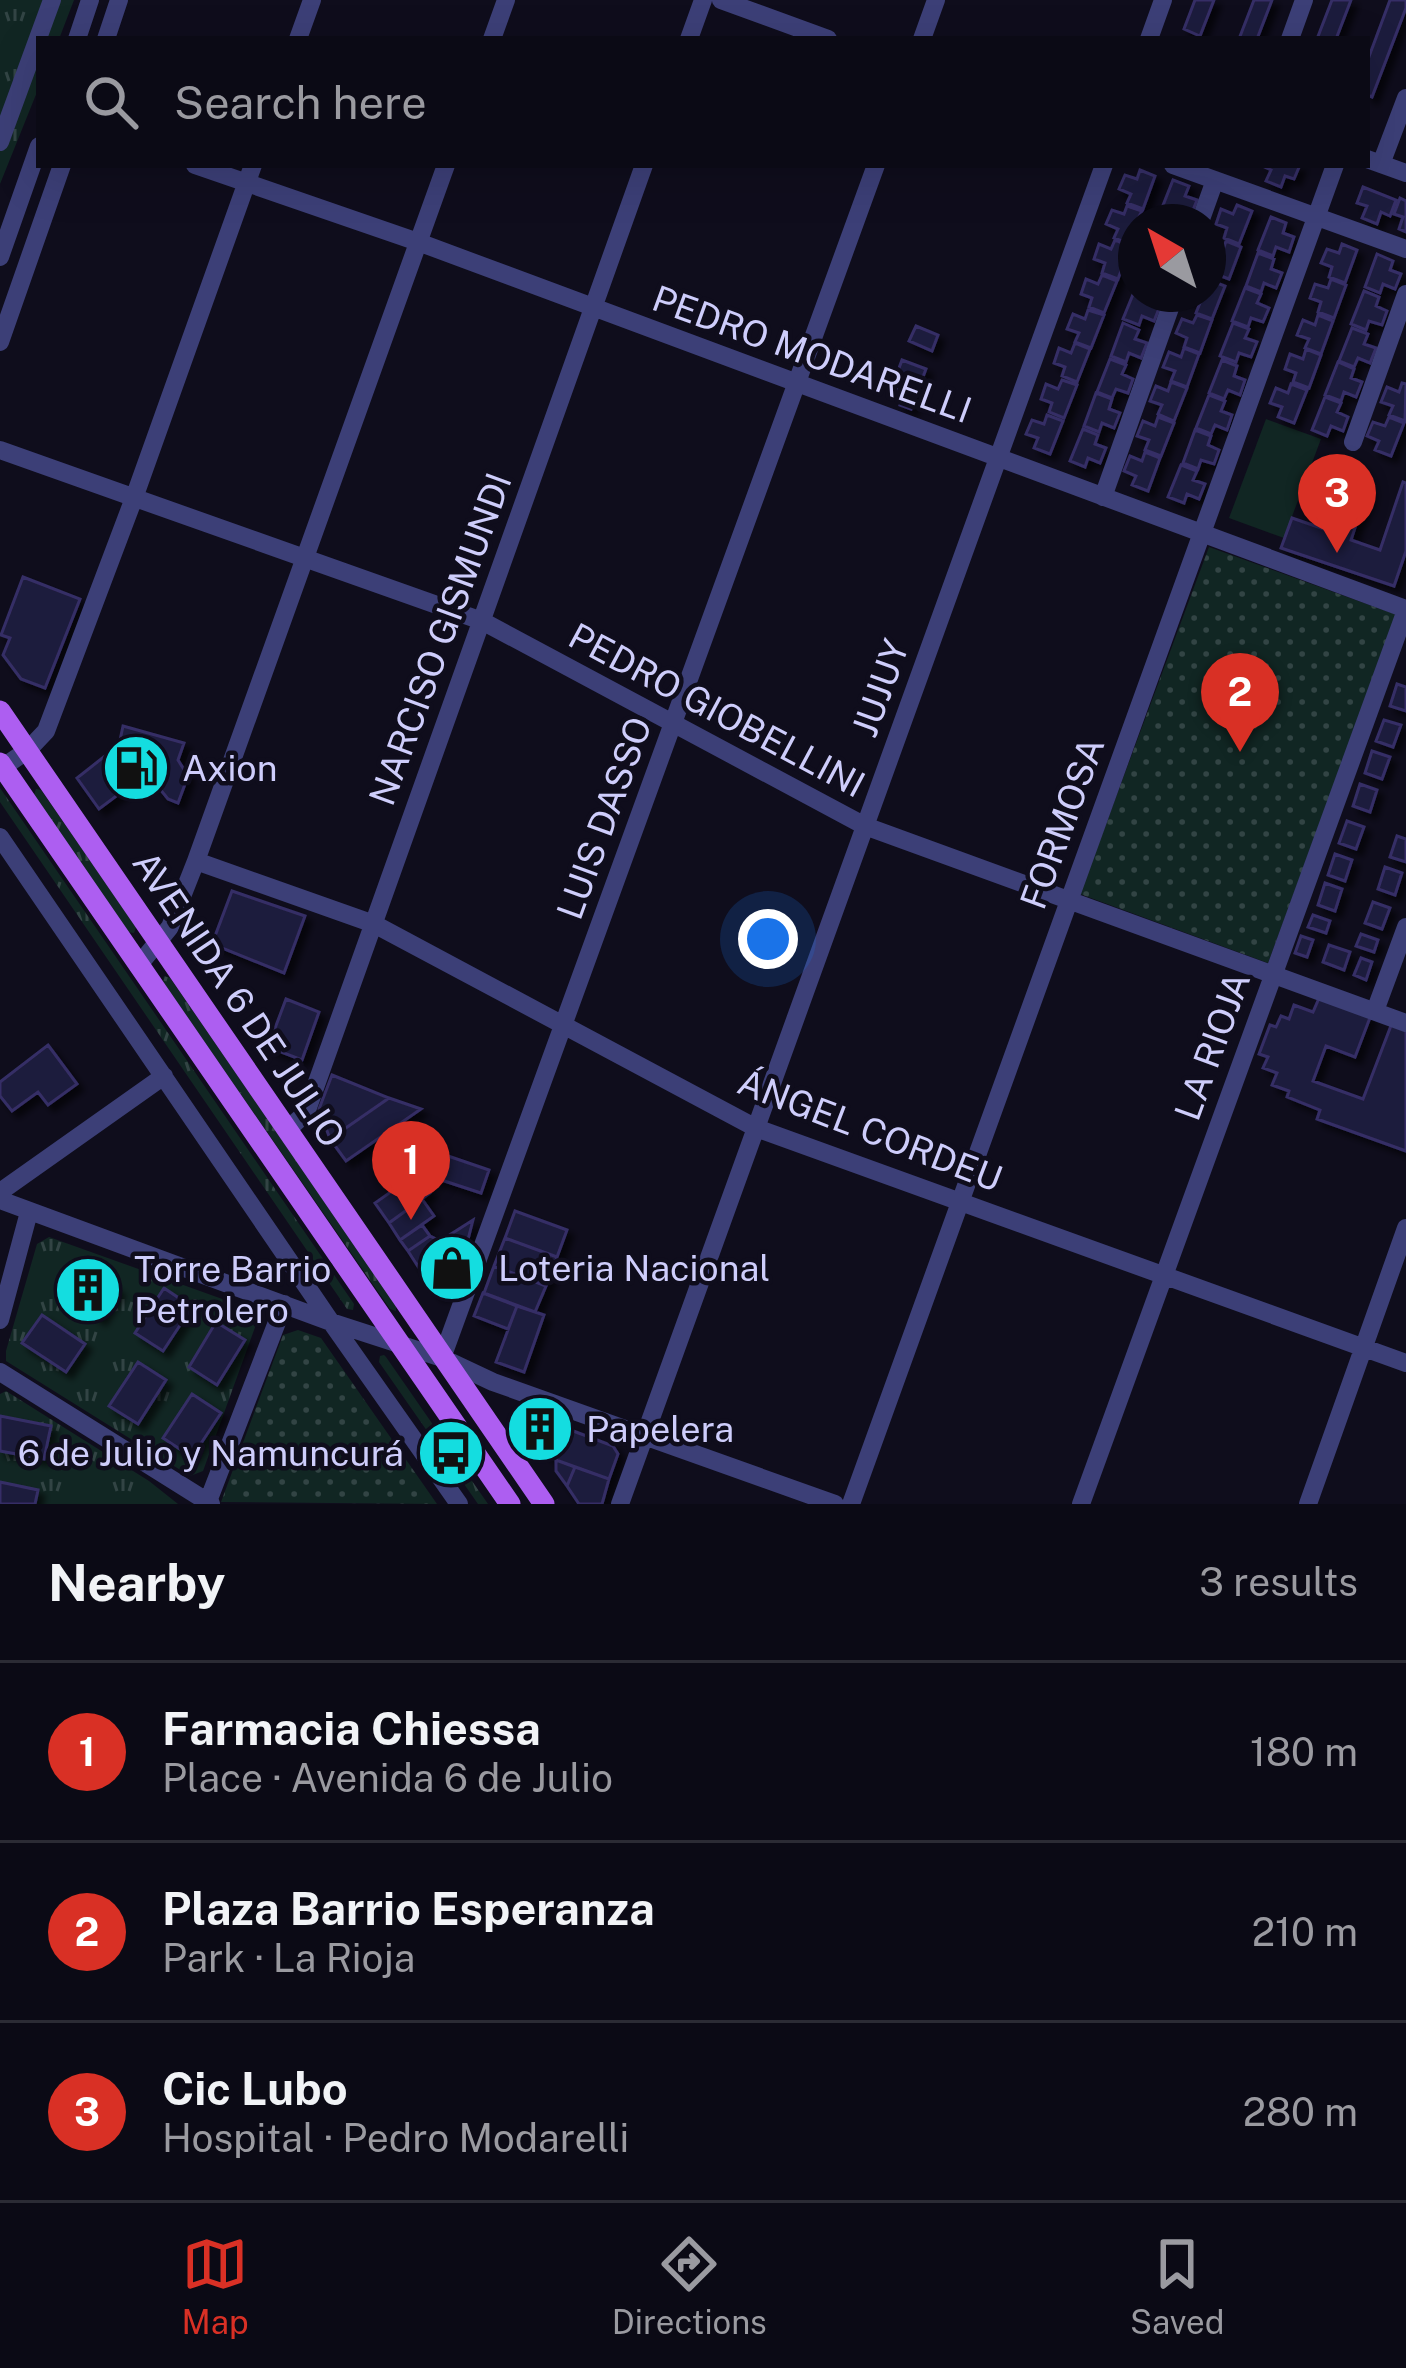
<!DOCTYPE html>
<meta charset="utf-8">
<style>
body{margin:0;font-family:"Public Sans",sans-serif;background:#14131e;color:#f1f3f6}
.compass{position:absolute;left:1118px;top:204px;width:108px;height:108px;border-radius:50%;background:#0b0a15;box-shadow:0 12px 48px #0002;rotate:321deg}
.you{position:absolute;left:768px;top:939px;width:42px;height:42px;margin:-30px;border:9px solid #fff;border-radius:50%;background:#1a73e8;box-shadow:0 0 0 18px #1a73e833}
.badge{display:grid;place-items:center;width:78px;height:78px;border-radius:50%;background:#d93025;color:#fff;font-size:39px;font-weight:700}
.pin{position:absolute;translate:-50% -99px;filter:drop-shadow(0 3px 6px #0008)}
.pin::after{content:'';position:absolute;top:63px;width:42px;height:36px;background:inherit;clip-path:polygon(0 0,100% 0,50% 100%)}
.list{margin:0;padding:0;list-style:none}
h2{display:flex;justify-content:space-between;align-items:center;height:156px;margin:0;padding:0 48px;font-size:51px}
h2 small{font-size:39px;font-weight:400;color:#9a9aa0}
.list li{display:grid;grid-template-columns:78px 1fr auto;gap:36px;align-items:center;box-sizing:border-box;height:180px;padding:0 48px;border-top:3px solid #2b2b34}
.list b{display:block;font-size:45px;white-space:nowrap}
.list p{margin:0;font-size:39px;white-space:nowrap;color:#9a9aa0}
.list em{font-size:39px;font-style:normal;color:#9a9aa0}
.icon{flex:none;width:66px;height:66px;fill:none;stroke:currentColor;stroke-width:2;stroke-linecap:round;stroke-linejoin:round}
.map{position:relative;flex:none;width:1406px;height:1504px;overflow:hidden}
.search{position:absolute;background:#0b0a15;box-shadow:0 12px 48px #0002;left:36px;right:36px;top:36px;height:132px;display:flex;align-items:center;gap:30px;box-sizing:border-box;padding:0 42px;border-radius:0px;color:#9a9aa0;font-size:45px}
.sheet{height:696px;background:#0b0a15}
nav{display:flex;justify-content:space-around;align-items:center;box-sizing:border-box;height:168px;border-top:3px solid #2b2b34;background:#0b0a15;font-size:33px;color:#9a9aa0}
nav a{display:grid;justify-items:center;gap:6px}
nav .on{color:#d93025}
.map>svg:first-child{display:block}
</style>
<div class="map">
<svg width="1406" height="1504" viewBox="0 0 1406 1504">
<defs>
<pattern id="grass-tufts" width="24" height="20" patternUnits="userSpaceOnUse" patternTransform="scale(3)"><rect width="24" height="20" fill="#112623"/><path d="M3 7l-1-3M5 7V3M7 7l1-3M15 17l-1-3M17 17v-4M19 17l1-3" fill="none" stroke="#324444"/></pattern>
<pattern id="park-dots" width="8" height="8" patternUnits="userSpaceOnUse" patternTransform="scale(3)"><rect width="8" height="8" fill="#112623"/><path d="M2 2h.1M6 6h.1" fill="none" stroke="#324444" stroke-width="1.8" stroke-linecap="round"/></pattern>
<filter id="shadow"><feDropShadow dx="6" dy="6" stdDeviation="3" flood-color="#0009"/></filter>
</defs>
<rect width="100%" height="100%" fill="#0f0d1c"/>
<!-- grass -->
<path fill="url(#grass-tufts)" d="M0,0H74L59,39H39V87L0,184Z
M0,788L354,1304L353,1310L347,1309L0,802Z
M36,789L41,790L136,927L134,933L128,932L34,795Z
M164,976L170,978L396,1305V1311L390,1309L163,982Z
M49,1237L253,1310L258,1319L203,1471L190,1476L6,1361V1351L37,1244Z
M384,1355L386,1357L488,1504H478L379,1362L380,1356Z
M6,1391L149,1481L178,1504H0V1394Z"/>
<!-- park -->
<path fill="url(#park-dots)" d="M1209,547L1397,615L1268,963L1080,894Z
M298,1330L321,1338L437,1504L221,1502L283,1335Z"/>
<!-- garden -->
<path fill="#112623" d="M1266,419L1321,439L1284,538L1229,518Z"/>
<!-- building -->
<path fill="#1f1b3c" stroke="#352f66" stroke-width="3" filter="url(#shadow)" d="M1195,0H1214L1200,36L1184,29Z
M1254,0H1272L1257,39H1239Z
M1332,0H1351L1336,39H1317Z
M1390,0H1406V8L1372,97L1367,95V62Z
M1300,165L1294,179L1285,176L1281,187L1266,181L1271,170L1262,166Z
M1140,170L1155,176L1143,209L1127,203L1131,194L1119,189L1125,175L1137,179Z
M1173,180L1189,186L1185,196L1197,200L1191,215L1179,210L1176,219L1160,213Z
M1363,187L1396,200L1390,216L1381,212L1377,224L1362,218L1367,206L1357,203Z
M1400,198L1406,201V232L1399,229L1403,217L1394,214Z
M1237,205L1252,211L1239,244L1224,238L1227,228L1216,224L1221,209L1233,214Z
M1127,206L1142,211L1136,222L1130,244L1114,238L1118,229L1106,224L1112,210L1124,214Z
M1271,217L1286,223L1283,233L1294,237L1289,252L1276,247L1273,256L1258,250Z
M1115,240L1130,246L1118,279L1102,273L1105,263L1094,259L1099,244L1111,249Z
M1226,241L1241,247L1229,279L1213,273L1216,264L1208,261L1210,245L1223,250Z
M1342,244L1357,250L1345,283L1329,277L1332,267L1321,263L1327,249L1339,253Z
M1258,253L1274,259L1271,269L1282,273L1276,288L1264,283L1261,292L1246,286Z
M1377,254L1393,261L1390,270L1401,274L1395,289L1383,284L1380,293L1365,287Z
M1102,275L1117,281L1104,313L1089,307L1092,298L1081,294L1086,279L1098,284Z
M1331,279L1346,285L1334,318L1318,312L1321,302L1310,298L1315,284L1328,288Z
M1209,280L1225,286L1212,319L1196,313L1200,303L1188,299L1190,294H1208Z
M1136,287V294H1151L1148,302L1160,306L1154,321L1142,316L1139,325L1123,319Z
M1245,288L1261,294L1257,303L1269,308L1263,322L1251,318L1248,327L1232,321Z
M1364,291L1379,297L1376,306L1387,311L1382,325L1369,321L1366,330L1351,324Z
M1088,310L1104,315L1091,348L1075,342L1079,333L1067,329L1073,314L1085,319Z
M1197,315L1212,320L1200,353L1184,347L1187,338L1176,333L1182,319L1193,323Z
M1318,315L1333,321L1321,354L1305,348L1309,339L1297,335L1303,320L1315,325Z
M1123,323L1139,330L1135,339L1147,343L1141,358L1129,353L1126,362L1111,356Z
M1233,323L1249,329L1245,338L1257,342L1251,357L1239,353L1236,362L1220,356Z
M916,326L938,335L932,351L909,341Z
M1352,328L1368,334L1364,344L1376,348L1370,363L1358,358L1354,367L1339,361Z
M1075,343L1090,349L1077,382L1062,376L1065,367L1054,363L1059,348L1071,353Z
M1184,348L1199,354L1187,387L1171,381L1175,371L1163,367L1169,352L1181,357Z
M1306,349L1321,355L1309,388L1293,382L1296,373L1285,369L1290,354L1303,359Z
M1110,359L1126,365L1122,374L1133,379L1128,393L1116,389L1112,398L1097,392Z
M902,360L926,369L911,409L900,405L905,392L892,387Z
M1222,360L1237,366L1234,376L1245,380L1240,395L1228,390L1224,399L1209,393Z
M1338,362L1354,369L1351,378L1362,382L1356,397L1344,392L1341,401L1325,395Z
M1062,380L1077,385L1064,418L1049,412L1052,403L1041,399L1046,384L1058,389Z
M1171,382L1187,388L1174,421L1158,414L1162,405L1150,401L1156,386L1168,391Z
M1402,383L1406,384L1405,421L1389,415L1393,406L1381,402L1387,387L1399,392Z
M1291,384L1307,390L1294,423L1278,417L1282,407L1270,403L1276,388L1288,393Z
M1096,393L1112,399L1109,409L1120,413L1114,428L1102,423L1099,432L1084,426Z
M1209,395L1225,401L1221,411L1232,415L1227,430L1215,425L1211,434L1196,428Z
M1325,397L1341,403L1337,412L1348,417L1343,431L1331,426L1327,436L1312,430Z
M1047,415L1063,421L1050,454L1034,448L1038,438L1026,434L1032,420L1044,424Z
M1158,417L1174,423L1161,456L1145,450L1149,440L1137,436L1143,421L1155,426Z
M1389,417L1404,423L1391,456L1375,450L1379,441L1367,436L1373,422L1385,426Z
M1083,429L1098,435L1095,444L1106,448L1100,463L1088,458L1085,467L1070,461Z
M1195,430L1211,436L1208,445L1219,450L1214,464L1201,460L1198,469L1183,463Z
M1145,452L1160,458L1148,491L1132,485L1136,476L1124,471L1130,456L1142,461Z
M1181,465L1197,471L1193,480L1205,484L1199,499L1187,494L1184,503L1168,497Z
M1340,482L1367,491L1351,540L1380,550L1403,482L1406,483V551L1394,586L1281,548L1292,518L1324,529Z
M23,577L80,599L45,688L21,679L3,655L10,638L1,635Z
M1397,684L1406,687V711L1390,706Z
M1384,720L1401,725L1393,747L1376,741Z
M123,726L184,743L178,760L188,776L178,803L168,799L147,773L99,809L77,778L119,745Z
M1372,751L1390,757L1382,779L1365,773Z
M1360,784L1377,790L1370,812L1353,806Z
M1347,821L1364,827L1356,849L1339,843Z
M1397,836L1406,839V862L1390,857Z
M1335,854L1352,860L1345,881L1328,875Z
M1385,867L1402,873L1395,895L1378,889Z
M1325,883L1342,889L1335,911L1318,905Z
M232,891L305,916L284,973L212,944Z
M1373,902L1390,908L1382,929L1365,923Z
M1313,915L1330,921L1326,933L1308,927Z
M1361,934L1378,940L1374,952L1356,946Z
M1301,936L1313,940L1307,957L1295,953Z
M1329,945L1350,952L1344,970L1323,962Z
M1361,958L1372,962L1366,980L1354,975Z
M1320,996L1371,1015L1355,1057L1326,1046L1313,1081L1363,1099L1392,1023L1406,1028V1151L1317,1119L1320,1110L1287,1097L1289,1091L1272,1085L1277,1073L1263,1068L1268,1057L1259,1054L1270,1025L1276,1027L1281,1016L1289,1019L1294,1005L1313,1012Z
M286,999L319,1012L302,1060L268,1047Z
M48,1045L77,1084L48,1105L38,1092L12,1111L0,1096V1082Z
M332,1075L389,1098L330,1139L319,1109Z
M389,1098L421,1109L346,1161L330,1139Z
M410,1143L489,1170L481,1193L414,1171Z
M416,1174L430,1193L389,1223L375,1203Z
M422,1199L434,1216L400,1240L389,1223Z
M515,1211L567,1230L557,1257L505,1238Z
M473,1220L464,1255L442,1249L417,1265L408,1251L430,1236L440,1241Z
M422,1225L430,1236L408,1251L400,1240Z
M505,1238L557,1257L546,1286L494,1266Z
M442,1249L464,1255L427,1280L417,1265Z
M464,1255L450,1293L437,1294L427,1280Z
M76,1261L119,1290L100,1319L57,1289Z
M494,1266L546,1286L535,1312L484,1293Z
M164,1288L192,1307L163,1351L135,1333Z
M483,1293L517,1306L508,1329L474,1316Z
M517,1306L544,1315L524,1372L496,1362Z
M42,1315L85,1344L66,1372L22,1343Z
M216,1322L245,1340L217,1385L189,1367Z
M138,1362L166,1380L138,1424L109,1406Z
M192,1394L221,1413L192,1457L163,1438Z
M0,1416L51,1426L44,1459L0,1451Z
M535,1419L551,1424L543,1450L530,1435Z
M551,1424L568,1429L556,1460L543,1450Z
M568,1429L613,1446L618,1454L609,1479L556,1460Z
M556,1460L575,1467L567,1486L556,1471Z
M575,1467L609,1479L602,1504H579L567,1486Z
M0,1482L38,1490L35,1504H0Z"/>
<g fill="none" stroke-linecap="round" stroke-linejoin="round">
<!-- minor -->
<path stroke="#3c3f77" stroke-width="18" d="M721,0L828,39
M77,39L90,0
M106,39L119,0
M298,39L312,0
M492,39L506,0
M689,39L703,0
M922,39L936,0
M1149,39L1163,0
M1290,39L1304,0
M0,142L52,0
M1367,159L1406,173
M1381,164L1406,98
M195,165L418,242L1406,609
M1173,165L1406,249
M1200,222L1215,180
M0,257L39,146
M0,342L62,165
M1353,442L1406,294
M0,450L482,621L865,826L1406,1023
M1103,497L1175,294
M3,767L28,750L46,731L134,498L253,165
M0,837L331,1322L459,1504
M196,861L374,924L756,1128L1406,1363
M138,966L170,927L196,861L446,165
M1375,1011L1406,927
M288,1129L306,1113L644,165
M0,1192L164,1076
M0,1200L331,1322L442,1358L493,1382L835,1504
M0,1320L29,1212
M442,1358L876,165
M0,1372L211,1504
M207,1504L284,1304
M620,1504L1104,165
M851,1504L1335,165
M1081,1504L1406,610
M1308,1504L1406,1228"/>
<!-- major -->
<path stroke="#ad5ef1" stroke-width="21" d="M0,711L544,1504
M0,763L510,1504"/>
</g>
<!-- icons -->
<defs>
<g id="fuel-disc" transform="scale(3.45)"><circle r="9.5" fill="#14dde0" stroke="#0f0d1c"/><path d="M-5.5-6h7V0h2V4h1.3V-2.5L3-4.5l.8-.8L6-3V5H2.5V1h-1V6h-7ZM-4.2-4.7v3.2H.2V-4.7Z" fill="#111"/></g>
<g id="shop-disc" transform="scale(3.45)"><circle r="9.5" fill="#14dde0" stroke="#0f0d1c"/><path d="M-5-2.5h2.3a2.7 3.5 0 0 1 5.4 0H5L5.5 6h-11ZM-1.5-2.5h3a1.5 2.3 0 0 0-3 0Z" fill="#111"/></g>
<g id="building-disc" transform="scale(3.45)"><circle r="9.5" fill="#14dde0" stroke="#0f0d1c"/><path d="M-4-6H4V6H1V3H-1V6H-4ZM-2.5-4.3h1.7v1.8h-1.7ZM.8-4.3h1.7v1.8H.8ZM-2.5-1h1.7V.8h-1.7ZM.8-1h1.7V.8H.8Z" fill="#111"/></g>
<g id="bus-disc" transform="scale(3.45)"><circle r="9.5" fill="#14dde0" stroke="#0f0d1c"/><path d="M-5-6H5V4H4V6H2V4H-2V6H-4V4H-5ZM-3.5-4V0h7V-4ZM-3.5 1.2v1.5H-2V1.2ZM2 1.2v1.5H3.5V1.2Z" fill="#111"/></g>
</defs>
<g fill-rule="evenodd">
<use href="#fuel-disc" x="136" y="768"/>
<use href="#shop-disc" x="452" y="1268"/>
<use href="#building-disc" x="88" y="1290"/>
<use href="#building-disc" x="540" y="1429"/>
<use href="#bus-disc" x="451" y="1453"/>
</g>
<g text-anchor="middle" stroke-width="9" stroke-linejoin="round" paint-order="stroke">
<!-- street labels -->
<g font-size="36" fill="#cecdfb" stroke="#0f0d1c">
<text transform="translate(812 354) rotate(20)" y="13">PEDRO MODARELLI</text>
<text transform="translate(440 639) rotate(-70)" y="13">NARCISO GISMUNDI</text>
<text transform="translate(880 688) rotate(-70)" y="13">JUJUY</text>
<text transform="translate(717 710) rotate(28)" y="13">PEDRO GIOBELLINI</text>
<text transform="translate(604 818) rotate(-70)" y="13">LUIS DASSO</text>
<text transform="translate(1062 823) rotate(-70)" y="13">FORMOSA</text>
<text transform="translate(239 999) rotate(56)" y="13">AVENIDA 6 DE JULIO</text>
<text transform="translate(1212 1046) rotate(-70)" y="13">LA RIOJA</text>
<text transform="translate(870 1130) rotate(21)" y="13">ÁNGEL CORDEU</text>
</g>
<!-- poi labels -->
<g font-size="36" fill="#cecdfb" stroke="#0f0d1c" text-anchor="start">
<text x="182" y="781">Axion</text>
<text x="498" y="1281">Loteria Nacional</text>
<text x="134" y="1282">Torre Barrio<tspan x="134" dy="41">Petrolero</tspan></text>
<text x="586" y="1442">Papelera</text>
<text x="404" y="1466" text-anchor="end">6 de Julio y Namuncurá</text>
</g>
</g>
</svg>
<svg class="compass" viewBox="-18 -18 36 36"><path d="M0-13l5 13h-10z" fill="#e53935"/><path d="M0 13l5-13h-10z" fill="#9a9aa0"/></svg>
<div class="you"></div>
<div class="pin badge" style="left:411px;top:1220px">1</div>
<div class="pin badge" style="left:1240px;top:752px">2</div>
<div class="pin badge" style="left:1337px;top:553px">3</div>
<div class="search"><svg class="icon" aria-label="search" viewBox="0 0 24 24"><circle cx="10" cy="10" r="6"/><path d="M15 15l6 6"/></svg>Search here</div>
</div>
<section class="sheet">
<h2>Nearby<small>3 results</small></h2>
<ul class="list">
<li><span class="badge">1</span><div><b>Farmacia Chiessa</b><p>Place · Avenida 6 de Julio</p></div><em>180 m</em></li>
<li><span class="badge">2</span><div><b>Plaza Barrio Esperanza</b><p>Park · La Rioja</p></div><em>210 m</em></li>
<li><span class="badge">3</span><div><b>Cic Lubo</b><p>Hospital · Pedro Modarelli</p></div><em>280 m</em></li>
</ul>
</section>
<nav>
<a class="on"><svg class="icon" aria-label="map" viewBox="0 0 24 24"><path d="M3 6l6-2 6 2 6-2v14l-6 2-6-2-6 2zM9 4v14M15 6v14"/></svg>Map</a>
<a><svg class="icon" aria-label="directions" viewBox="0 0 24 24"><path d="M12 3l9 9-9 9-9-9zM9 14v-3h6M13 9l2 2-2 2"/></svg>Directions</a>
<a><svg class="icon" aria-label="saved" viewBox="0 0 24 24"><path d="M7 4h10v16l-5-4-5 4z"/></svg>Saved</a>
</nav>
